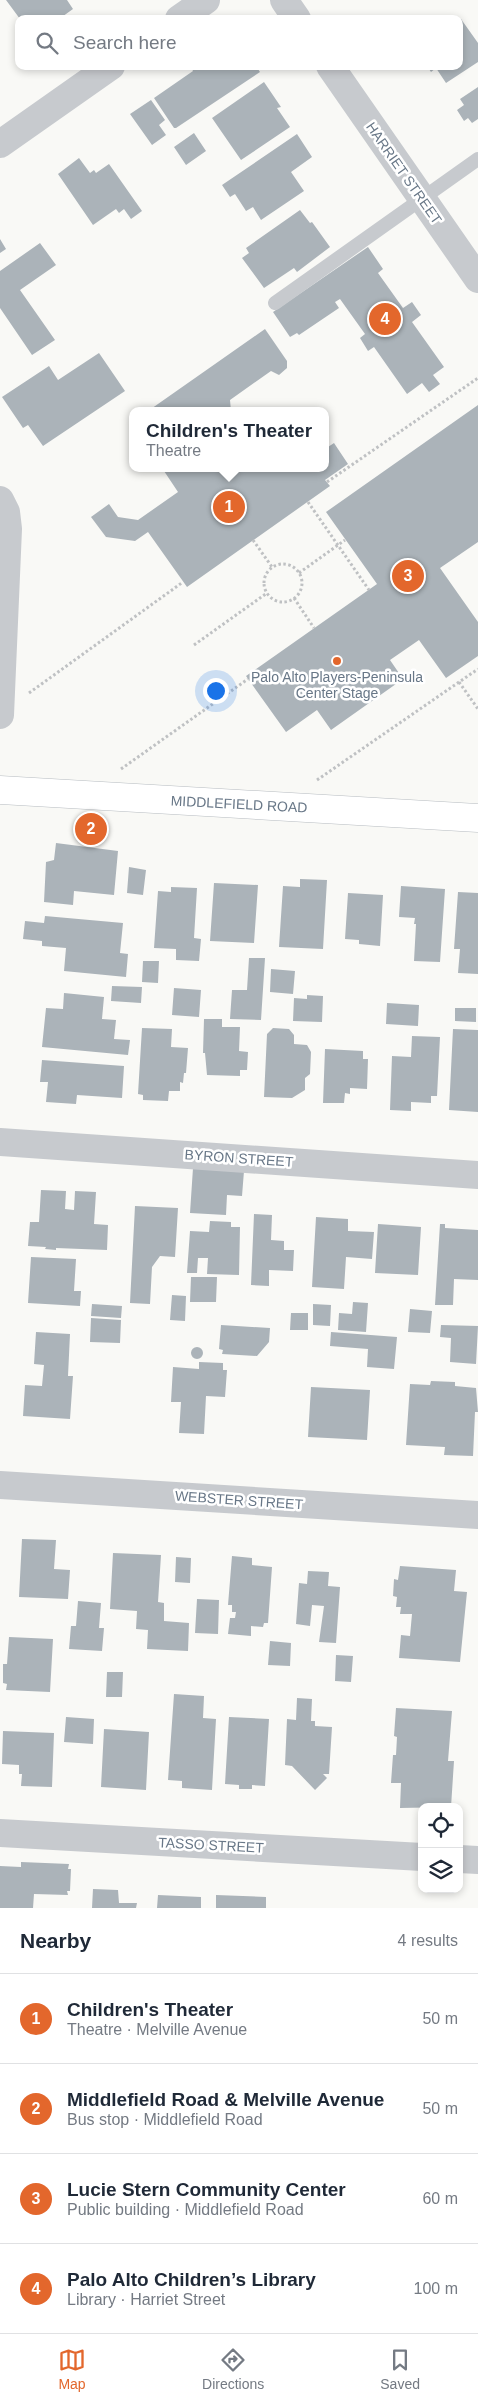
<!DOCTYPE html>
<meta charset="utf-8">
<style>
body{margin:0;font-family:Helvetica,sans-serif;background:#f6f6f7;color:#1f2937}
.controls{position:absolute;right:15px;bottom:15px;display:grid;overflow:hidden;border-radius:10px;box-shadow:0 2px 8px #0003}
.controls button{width:45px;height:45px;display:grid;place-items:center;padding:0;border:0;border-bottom:1px solid #e0e1e3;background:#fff;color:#1f2937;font:25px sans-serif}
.you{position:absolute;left:215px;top:690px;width:18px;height:18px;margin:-12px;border:4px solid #fff;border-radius:50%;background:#1a73e8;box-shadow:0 0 0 8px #1a73e833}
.badge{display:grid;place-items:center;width:32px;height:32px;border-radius:50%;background:#e3672c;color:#fff;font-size:16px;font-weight:700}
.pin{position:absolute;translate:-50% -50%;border:2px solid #fff;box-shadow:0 1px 5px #0006}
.popup{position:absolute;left:129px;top:407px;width:200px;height:65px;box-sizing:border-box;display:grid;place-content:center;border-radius:10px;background:#fff;filter:drop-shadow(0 1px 4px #0005);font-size:16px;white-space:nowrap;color:#747a83}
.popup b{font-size:19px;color:#1f2937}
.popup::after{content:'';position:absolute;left:50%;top:100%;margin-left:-10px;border:10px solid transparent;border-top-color:#fff}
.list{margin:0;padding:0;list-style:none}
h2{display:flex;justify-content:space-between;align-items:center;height:65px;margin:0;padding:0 20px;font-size:21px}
h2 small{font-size:16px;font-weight:400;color:#747a83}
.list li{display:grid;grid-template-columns:32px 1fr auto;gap:15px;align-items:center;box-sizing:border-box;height:90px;padding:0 20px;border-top:1px solid #e0e1e3}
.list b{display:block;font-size:19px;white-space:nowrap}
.list p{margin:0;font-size:16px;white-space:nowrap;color:#747a83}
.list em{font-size:16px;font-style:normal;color:#747a83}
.icon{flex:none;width:28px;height:28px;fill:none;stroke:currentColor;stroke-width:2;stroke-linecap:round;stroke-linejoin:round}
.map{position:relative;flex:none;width:478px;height:1908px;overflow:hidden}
.search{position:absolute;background:#fff;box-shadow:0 2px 8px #0003;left:15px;right:15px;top:15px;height:55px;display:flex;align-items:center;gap:12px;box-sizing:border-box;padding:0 18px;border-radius:10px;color:#747a83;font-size:19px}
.sheet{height:425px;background:#fff}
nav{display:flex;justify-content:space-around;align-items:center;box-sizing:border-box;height:70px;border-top:1px solid #e0e1e3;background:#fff;font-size:14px;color:#747a83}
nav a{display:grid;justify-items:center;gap:2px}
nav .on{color:#e3672c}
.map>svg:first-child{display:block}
</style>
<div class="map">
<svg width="478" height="1908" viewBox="0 0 478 1908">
<rect width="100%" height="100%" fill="#f9f9f6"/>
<!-- building -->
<path fill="#abb3b9" d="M6,0H67L73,9L59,19H20Z
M461,19L478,43V62L446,83L436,68L431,72L427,66H459V21Z
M195,66H256L260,72L176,128H174L154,98L193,71L192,69Z
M264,82L281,107L277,108L290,127L241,160L212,118Z
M478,87V119L472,123L468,118L464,121L457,110L464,105L460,99Z
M151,100L165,120L159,125L166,135L152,145L130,114Z
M194,133L206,151L186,165L174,147Z
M297,134L312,157L291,172L304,191L261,220L253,207L246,211L235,194L230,197L222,185Z
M79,158L90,173L94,170L96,173L109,164L142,211L131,219L124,209L119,213L116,209L93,225L58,174Z
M300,210L310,223L312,222L330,247L297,272L294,268L264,288L242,258L249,253L246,248Z
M0,239L6,249L0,253Z
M40,243L56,265L20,290L55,340L32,355L0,308V271Z
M368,247L383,269L378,273L403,308L412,302L421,315L412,322L444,367L433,375L440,384L429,392L422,383L407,394L374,347L368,351L360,338L365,334L340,299L335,302L339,308L299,335L297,333L290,337L273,312Z
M265,329L287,361V368L279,375L271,371L230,400L231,411H148Z
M99,353L125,391L43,446L28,425L23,428L2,397L49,366L58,380Z
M478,405V542L440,568L478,622V656L446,678L419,640L390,660L403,679L331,730L317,710L286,732L246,676L377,584L326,512Z
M334,443L348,464L325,480L330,486L187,587L148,532L135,541L106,537L91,517L109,504L118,517L138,520L178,492L162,468H325V449Z
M56,843L118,851L114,895L74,891L73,905L44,902L46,862L54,860Z
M129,867L146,870L143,895L127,893Z
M300,879L327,880L323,949L279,947L283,886L300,887Z
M214,883L258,885L254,943L210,941Z
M401,886L445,889L440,962L414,961L416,924H414L415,918L399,917Z
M171,887L197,888L194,938L201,939L199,961L176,960V949L154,948L158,891L171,892Z
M458,892L478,893V974L458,973L460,949H454Z
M348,893L383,895L380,946L359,944V940L345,939Z
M45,916L123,923L120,953L128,954L126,977L64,971L66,948L42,946V941L23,939L25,921L44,923Z
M249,958H265L261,1020L230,1019L232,990H247Z
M143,961H159L158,983L142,982Z
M271,969L295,971L293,994L270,992Z
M112,986L142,987L141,1003L111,1001Z
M174,988L201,990L199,1017L172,1015Z
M64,993L104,997L102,1019L116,1020L114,1039L130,1040L128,1055L42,1047L46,1008L63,1009Z
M307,995L323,996L322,1022L293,1021L294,998L307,999Z
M387,1003L419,1005L418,1026L386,1024Z
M455,1008H476V1022L455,1021Z
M204,1019H222V1027H240L239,1051L248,1052L247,1070H240V1076L207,1075L205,1053H203Z
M142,1028L172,1029L171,1047L188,1048L186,1073H184L183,1083L180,1082V1091H169L168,1101L143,1100V1095L138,1094Z
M273,1028L289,1029L294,1035V1044L307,1045L311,1052L310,1074L305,1078V1090L292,1098L264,1097L267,1034Z
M453,1029L478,1030V1112L449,1110Z
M412,1036L440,1037L437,1096H431V1103L411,1102V1111L390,1110L392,1056L411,1057Z
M325,1049L363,1051V1059H368L367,1089L350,1088V1094L345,1093L344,1103H323Z
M42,1060L124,1066L122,1098L77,1095L76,1104L46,1102L48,1082H40Z
M193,1168L244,1171L242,1196L227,1195L226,1215L190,1213Z
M41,1190L66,1191L65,1209L74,1210L75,1191L96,1192L94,1224L108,1225L107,1250L56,1248V1250L45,1249L46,1247L28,1246L30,1222H39Z
M135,1206L178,1208L175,1257L160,1256L152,1267L150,1304L130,1303Z
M254,1214L272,1215L271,1240L284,1241V1250H294L293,1271L269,1270V1286L251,1285Z
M316,1217L348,1219V1231L374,1232L372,1259L346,1257L344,1289L312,1287Z
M210,1221L231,1222V1227H240L239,1275L207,1274L208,1258H198L197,1273H187L190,1231L209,1232Z
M378,1224L421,1227L418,1275L375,1273Z
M440,1224H445V1228L478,1230V1280L454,1279L453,1305H435Z
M31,1257L76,1259L74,1291H81L80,1306L28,1303Z
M191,1277H217L216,1302H190Z
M172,1295L186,1296L185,1321L170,1320Z
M353,1302L368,1303L366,1332L338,1330L339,1313L352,1314Z
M92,1304L122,1306L121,1318L91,1316Z
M313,1304L331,1305L330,1326L313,1325Z
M410,1309L432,1311L430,1333L408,1332Z
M291,1313H308V1330H290Z
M91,1318L121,1320L120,1343L90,1342Z
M221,1325L270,1328L269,1342L257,1356L222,1354L223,1350L219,1349Z
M441,1325L478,1326L476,1364L450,1362L451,1338L440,1337Z
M36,1332L70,1334L68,1376H73L70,1419L23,1416L25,1385L42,1386L44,1365L34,1364Z
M331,1332L397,1337L394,1369L367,1367L368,1349L330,1346Z
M191 1353a6 6 0 1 1 12 0a6 6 0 1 1-12 0Z
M199,1362L223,1363V1370H227L225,1397L206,1396L204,1434L179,1433L181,1402H171L173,1367L199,1369Z
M431,1381L455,1382V1386L476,1388L478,1412H475L473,1456L444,1455L445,1447L406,1445L410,1384L430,1385Z
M311,1387L370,1390L367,1440L308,1437Z
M22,1539L56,1540L54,1569L70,1570L68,1599L19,1597Z
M113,1553L161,1555L158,1602L164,1603V1621L189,1623L188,1651L147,1649L148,1630L136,1629L137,1611L110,1609Z
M232,1556L252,1558V1565L272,1567L268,1623H264L263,1627L251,1626V1636L228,1634L230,1618H235L236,1612H232V1605H228Z
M176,1557L191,1558L190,1583L175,1582Z
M400,1566L456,1570L454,1591L467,1592L460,1662L399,1658L401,1635L410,1636L412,1614H400L401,1607H396L397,1597L393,1596L394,1579L398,1580Z
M308,1571L329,1572L328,1586L340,1587L336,1643L319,1642L324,1606L312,1605L310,1626L296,1624L299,1583L307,1584Z
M197,1599L219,1600L218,1634L195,1633Z
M78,1601L101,1603L99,1628H104L102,1651L69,1649L71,1626H76Z
M9,1637L53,1639L50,1692L6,1690L7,1684L3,1683V1664H7Z
M270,1641L291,1643L290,1666L268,1665Z
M336,1655L353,1656L351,1682L335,1681Z
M107,1672H123L122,1697H106Z
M174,1694L204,1696L203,1718L216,1719L212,1790L182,1788V1781L168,1780Z
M297,1698L312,1699L311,1721H315V1726L332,1727L329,1774H323L327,1778L315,1790L292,1766L285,1765L287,1719L296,1720Z
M396,1708L452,1711L448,1761H454L451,1807L400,1808L401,1783H391L393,1755H396L397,1737L394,1736Z
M66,1717L94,1719L93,1744L64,1742Z
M229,1717L269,1719L265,1786L252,1785V1789H239V1785L225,1784Z
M104,1729L149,1732L146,1790L101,1787Z
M3,1731L54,1733L52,1787L21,1786L22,1774H19V1765L2,1764Z
M21,1862L69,1864L68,1869H71L70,1891H67L68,1895L34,1894L33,1908H0V1866L21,1867Z
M93,1889L118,1890L119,1903H137L136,1908H92Z
M158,1895L201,1897V1908H157Z
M216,1895L266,1897V1908H216Z"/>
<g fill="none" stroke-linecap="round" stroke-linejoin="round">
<!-- secondary casing -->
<g stroke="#b7bcc1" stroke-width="29">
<path id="secondary" d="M0,790L478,818"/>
</g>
<!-- path -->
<path stroke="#bfc1c3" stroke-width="3" stroke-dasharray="2.5 2.5" stroke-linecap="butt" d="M327,482L478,378
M308,502L369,590
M253,540L272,567
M264 583a19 19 0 1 1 38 0a19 19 0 1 1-38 0Z
M299,573L345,540
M294,598L314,628
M194,645L267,593
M459,682L478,709
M29,693L183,582
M121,769L248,679
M317,780L478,669"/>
<!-- lane -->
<path stroke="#c7cace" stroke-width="14" d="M275,303L478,159"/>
<!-- street -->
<path stroke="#c7cace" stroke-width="28" d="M284,0L297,19
M179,19L206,0
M330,66L478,279
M0,144L111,66
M0,500L6,512L8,529L0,715
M0,1142L478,1175
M0,1485L478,1515
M0,1833L422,1857
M459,1859L478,1860"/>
<!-- secondary -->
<use href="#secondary" stroke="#fff" stroke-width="28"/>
</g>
<!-- markers -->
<circle fill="#e3672c" stroke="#fff" stroke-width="2" cx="337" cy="661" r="5"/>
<g text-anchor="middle" stroke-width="5" stroke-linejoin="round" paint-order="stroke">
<!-- street labels -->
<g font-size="14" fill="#687787" stroke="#fff">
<text transform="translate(404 173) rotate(55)" y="5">HARRIET STREET</text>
<text transform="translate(239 804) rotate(3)" y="5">MIDDLEFIELD ROAD</text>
<text transform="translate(239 1158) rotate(4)" y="5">BYRON STREET</text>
<text transform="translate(239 1500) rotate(4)" y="5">WEBSTER STREET</text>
<text transform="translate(211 1845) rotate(3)" y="5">TASSO STREET</text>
</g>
<!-- poi labels -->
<g font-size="14" fill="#687787" stroke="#fff">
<text x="337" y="682">Palo Alto Players-Peninsula<tspan x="337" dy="16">Center Stage</tspan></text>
</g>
</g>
</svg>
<div class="controls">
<button><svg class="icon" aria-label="locate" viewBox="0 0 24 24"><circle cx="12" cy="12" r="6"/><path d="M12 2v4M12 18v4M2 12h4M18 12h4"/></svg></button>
<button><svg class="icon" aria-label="layers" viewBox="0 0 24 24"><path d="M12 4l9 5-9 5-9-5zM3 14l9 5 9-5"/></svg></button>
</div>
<div class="you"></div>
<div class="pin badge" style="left:229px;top:507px">1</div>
<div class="popup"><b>Children's Theater</b>Theatre</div>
<div class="pin badge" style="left:91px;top:829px">2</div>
<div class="pin badge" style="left:408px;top:576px">3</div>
<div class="pin badge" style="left:385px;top:319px">4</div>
<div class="search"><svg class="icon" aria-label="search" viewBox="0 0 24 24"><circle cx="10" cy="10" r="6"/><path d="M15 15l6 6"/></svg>Search here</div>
</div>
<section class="sheet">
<h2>Nearby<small>4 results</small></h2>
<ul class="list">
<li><span class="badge">1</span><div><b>Children's Theater</b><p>Theatre · Melville Avenue</p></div><em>50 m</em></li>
<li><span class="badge">2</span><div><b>Middlefield Road &amp; Melville Avenue</b><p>Bus stop · Middlefield Road</p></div><em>50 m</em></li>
<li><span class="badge">3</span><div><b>Lucie Stern Community Center</b><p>Public building · Middlefield Road</p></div><em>60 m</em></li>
<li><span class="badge">4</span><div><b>Palo Alto Children’s Library</b><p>Library · Harriet Street</p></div><em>100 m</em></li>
</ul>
</section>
<nav>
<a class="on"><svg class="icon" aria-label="map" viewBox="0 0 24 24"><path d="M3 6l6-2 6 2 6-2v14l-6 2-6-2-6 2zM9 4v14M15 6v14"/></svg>Map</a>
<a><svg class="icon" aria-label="directions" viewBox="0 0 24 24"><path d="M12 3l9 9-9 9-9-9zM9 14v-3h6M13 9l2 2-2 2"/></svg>Directions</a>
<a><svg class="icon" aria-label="saved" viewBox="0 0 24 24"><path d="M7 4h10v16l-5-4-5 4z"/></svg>Saved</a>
</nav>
